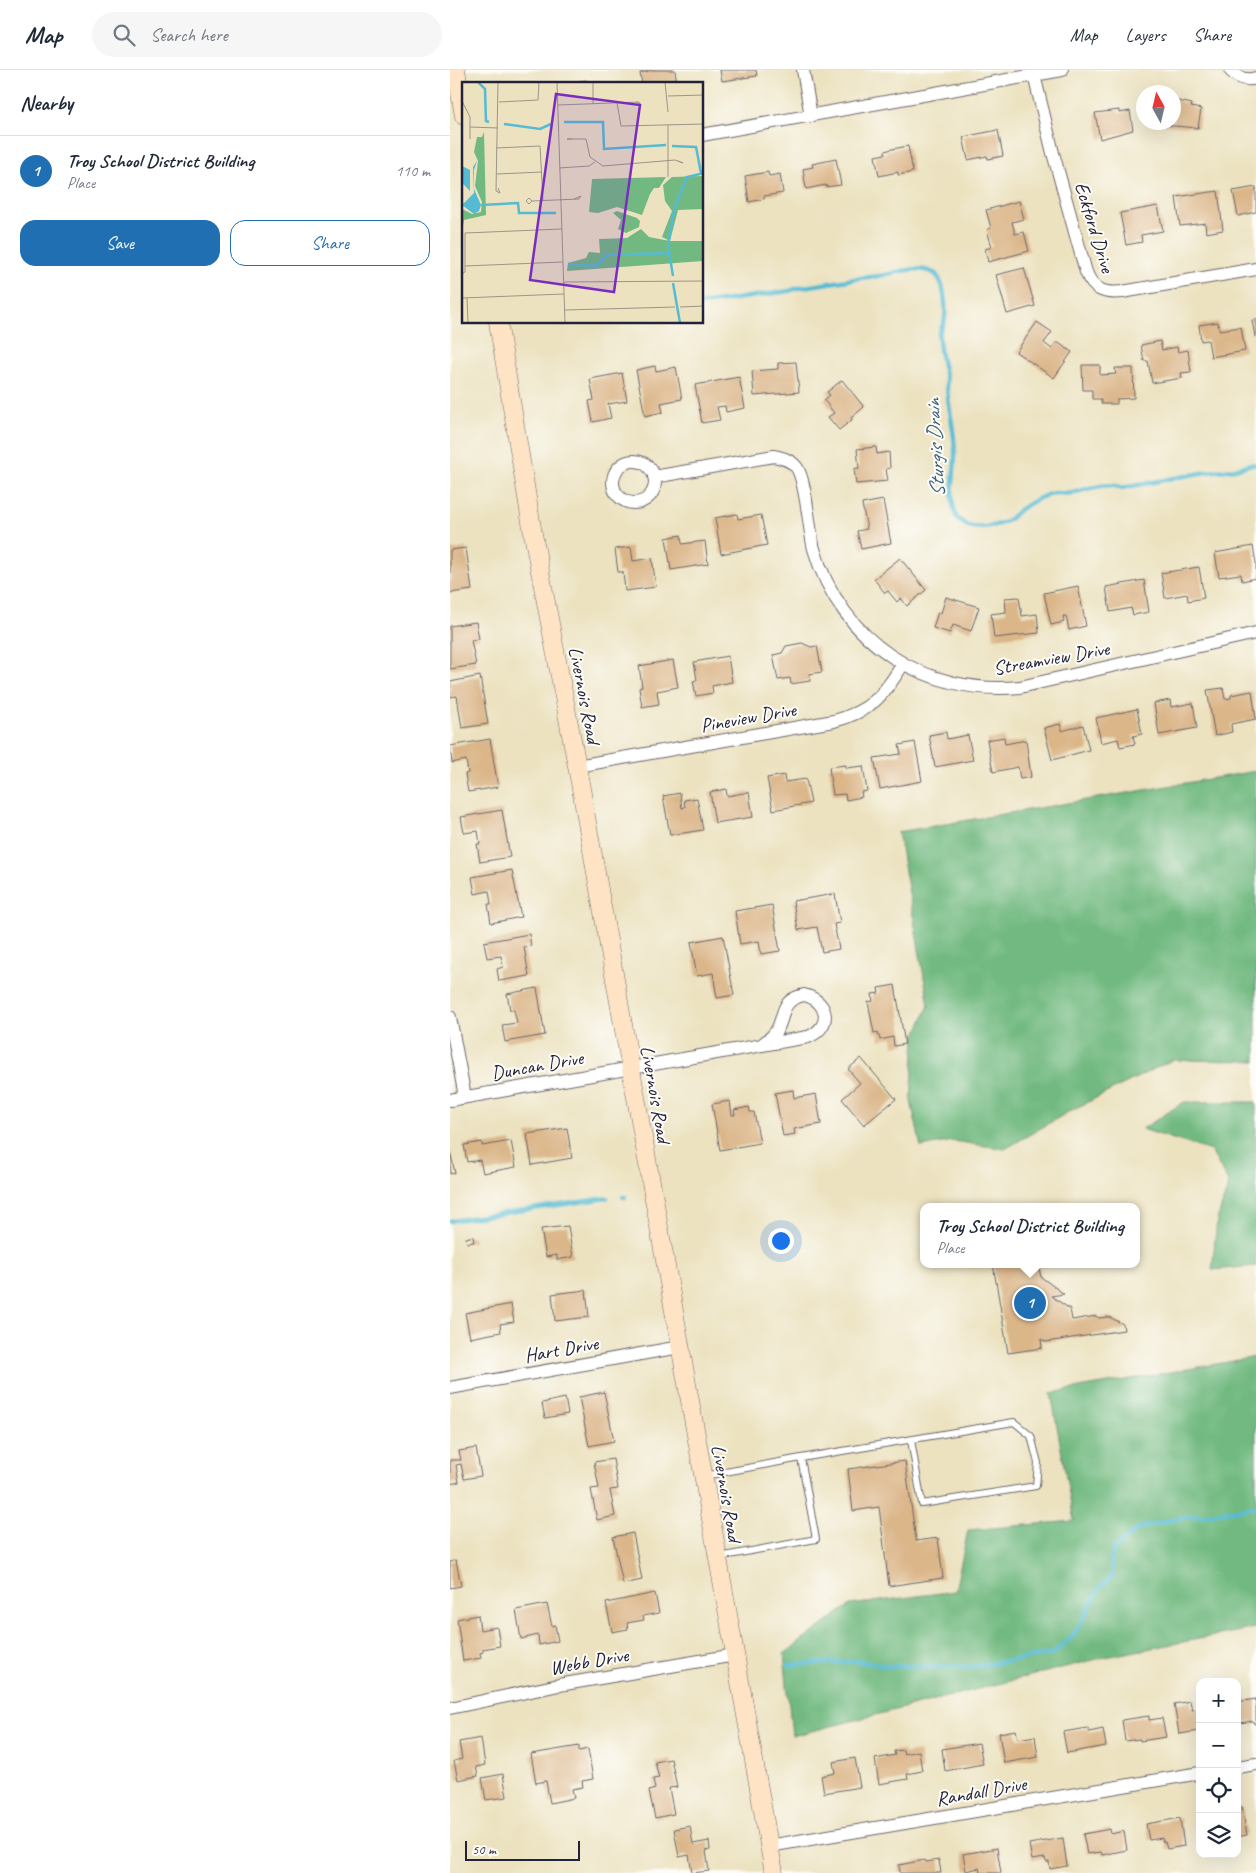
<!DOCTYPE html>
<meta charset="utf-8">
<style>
body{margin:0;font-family:Caveat,sans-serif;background:#f6f6f7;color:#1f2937}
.controls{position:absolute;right:15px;bottom:15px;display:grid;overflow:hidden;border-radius:10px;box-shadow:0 5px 20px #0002}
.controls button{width:45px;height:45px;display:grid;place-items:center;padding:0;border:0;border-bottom:1px solid #e0e1e3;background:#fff;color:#1f2937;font:25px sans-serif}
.compass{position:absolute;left:686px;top:15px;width:45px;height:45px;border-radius:50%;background:#fff;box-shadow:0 5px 20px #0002;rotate:352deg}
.scale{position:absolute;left:15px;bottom:12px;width:115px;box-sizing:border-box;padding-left:5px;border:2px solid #22223b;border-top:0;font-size:14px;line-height:18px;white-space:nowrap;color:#22223b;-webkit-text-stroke:4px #fdfcf7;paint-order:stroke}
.you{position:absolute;left:330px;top:1170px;width:18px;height:18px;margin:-12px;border:4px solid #fff;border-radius:50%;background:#1a73e8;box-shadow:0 0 0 8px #1a73e833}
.badge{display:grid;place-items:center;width:32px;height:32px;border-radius:50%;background:#1f6fb2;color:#fff;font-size:16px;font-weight:700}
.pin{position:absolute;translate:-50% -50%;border:2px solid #fff;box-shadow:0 1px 5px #0006}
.popup{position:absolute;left:470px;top:1133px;width:220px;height:65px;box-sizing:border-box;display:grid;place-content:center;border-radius:10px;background:#fff;filter:drop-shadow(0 1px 4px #0005);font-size:16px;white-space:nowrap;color:#747a83}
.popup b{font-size:19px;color:#1f2937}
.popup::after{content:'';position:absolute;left:50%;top:100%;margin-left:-10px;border:10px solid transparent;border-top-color:#fff}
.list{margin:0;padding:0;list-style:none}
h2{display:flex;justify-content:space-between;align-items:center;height:65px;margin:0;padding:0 20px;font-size:21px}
h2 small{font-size:16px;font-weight:400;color:#747a83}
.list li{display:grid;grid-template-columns:32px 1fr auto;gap:15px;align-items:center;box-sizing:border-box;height:70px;padding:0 20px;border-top:1px solid #e0e1e3}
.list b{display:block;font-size:19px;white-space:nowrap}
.list p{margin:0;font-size:16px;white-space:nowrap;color:#747a83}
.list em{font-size:16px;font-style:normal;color:#747a83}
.actions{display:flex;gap:10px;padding:15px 20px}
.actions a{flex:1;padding:11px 0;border:1px solid #1f6fb2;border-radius:15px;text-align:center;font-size:18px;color:#1f6fb2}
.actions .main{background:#1f6fb2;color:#fff}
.icon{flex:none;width:28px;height:28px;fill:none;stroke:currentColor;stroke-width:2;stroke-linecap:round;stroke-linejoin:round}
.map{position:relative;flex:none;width:806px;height:1803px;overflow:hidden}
header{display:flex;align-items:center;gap:30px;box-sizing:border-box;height:70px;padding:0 25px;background:#fff;border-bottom:1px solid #e0e1e3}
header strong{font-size:24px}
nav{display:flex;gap:28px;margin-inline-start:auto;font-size:18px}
.search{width:350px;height:45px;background:#f6f6f7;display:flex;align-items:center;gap:12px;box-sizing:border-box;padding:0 18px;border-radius:28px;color:#747a83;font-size:19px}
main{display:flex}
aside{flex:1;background:#fff}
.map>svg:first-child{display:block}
</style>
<header>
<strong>Map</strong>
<div class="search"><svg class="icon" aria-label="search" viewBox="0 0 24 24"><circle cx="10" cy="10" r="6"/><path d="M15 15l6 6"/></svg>Search here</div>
<nav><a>Map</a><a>Layers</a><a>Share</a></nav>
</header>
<main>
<aside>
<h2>Nearby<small></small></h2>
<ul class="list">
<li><span class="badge">1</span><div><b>Troy School District Building</b><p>Place</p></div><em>110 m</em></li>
</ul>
<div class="actions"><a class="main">Save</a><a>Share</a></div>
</aside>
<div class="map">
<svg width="806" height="1803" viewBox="0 0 806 1803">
<rect width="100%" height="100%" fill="#fdfcf7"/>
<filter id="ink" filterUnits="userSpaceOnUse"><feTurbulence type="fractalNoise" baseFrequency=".02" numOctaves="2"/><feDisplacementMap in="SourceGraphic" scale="10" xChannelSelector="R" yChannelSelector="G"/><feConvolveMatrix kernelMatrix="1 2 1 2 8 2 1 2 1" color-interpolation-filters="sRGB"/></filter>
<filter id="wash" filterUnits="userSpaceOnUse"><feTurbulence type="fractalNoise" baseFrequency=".0096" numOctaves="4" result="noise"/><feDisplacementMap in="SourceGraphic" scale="20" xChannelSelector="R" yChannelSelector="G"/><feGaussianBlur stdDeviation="1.12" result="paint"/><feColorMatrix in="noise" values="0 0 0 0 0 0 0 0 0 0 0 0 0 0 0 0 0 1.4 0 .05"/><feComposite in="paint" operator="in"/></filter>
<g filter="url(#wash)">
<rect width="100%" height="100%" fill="#ece2c0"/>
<!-- forest -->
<path fill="#71b980" stroke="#4a6e5e" d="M806,701V991L722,990L620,1041L555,1079L503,1071L471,1077L461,1031L465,967L479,935L448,762Z
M734,1032H806V1196L762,1200L767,1150L779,1114L761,1081L692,1059Z
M806,1287V1558L655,1587L342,1666L334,1584L400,1535L505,1521L518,1460L624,1451L601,1323Z"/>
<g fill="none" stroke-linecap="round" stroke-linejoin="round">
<!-- stream -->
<path stroke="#55bbd3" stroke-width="4.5" d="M252,234L339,221L348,218L417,207C438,208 463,192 484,203C495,210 497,241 494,253C492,258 488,261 489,267C489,280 492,292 495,304C497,309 496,315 497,319C499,341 505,362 505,384C505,405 498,429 507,448C510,450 513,453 516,455C526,460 549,456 558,450C563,448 565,443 569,440C578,434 590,427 600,424C608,421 616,425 623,423C638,419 657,411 672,418L756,402L785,399L801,394L806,395
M111,254L117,252
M173,1127H175
M0,1151L157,1128
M339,1595L407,1591L437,1596L521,1597L602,1584L621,1568L628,1558L650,1517L663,1506L661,1491L663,1481L676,1468L692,1457L739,1446H754L771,1442L806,1437"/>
</g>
<g id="blocks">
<!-- building -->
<path fill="#dbb689" d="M203,0H225L227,14H192L190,3Z
M270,0H306L307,6L272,11Z
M136,10L137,14H119V13Z
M724,30L742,34L741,37L751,39L748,58L713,55L714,52H724Z
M669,40V43L680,41L683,60L650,69L645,43Z
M548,60L553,86L538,89L537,86L518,90L513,67Z
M458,76L463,102L448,105V102L429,106L425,86L435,84V81L442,79Z
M386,89L391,115L376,117V115L356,119L353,99L363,97L362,94Z
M318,102L319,106L330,104L333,123L314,126V129L299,132L295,106Z
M806,117V142L788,146L783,121Z
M768,121L773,160L756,163L755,153L730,156L726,127Z
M569,131L574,149L562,152L565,164L574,162L579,181L538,192L535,179L542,177L537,160L541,158L536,140Z
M708,136L713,161L691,165L692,172L676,175L670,143Z
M574,198L585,236L557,244L546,205Z
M806,249V267H805L802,250Z
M587,252L602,262L594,273L602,279L607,272L622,282L604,308L566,282Z
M768,252L769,260L791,257L795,281L761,287L758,270L751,271L749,255Z
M710,271L712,280L727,277L728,282L738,280L741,302L731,303L732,308L702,313L698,291H694L691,275Z
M346,292L349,322L304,326L302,301L328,299V293Z
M632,295H650V305L666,304L665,298H683L684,328L667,329V334H651V329H642V320H633Z
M205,296L206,301L226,297L232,329L211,333L213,342L195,346L186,300Z
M172,303L177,331L158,334L161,348L143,352L139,331L144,330L140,309Z
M289,307L295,338L276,342L275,336L267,337L270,350L252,353L245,315Z
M392,310L414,337L401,348L402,350L389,360L378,347L384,343L374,330L380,325L377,322Z
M426,377L427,384L439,382L440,398L436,399L438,411L406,414L404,399L409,398L407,379Z
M433,430L441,473L411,479L407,461L417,459L412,434Z
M287,444L288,449L311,445L317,475L271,484L265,448Z
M231,465L232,474L255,471L258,494L221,500L216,468Z
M803,476L806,493V508L792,511L791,504L769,507L765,483Z
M181,477L183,491L202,488L206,517L175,521L173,502H168L165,479Z
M16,478L22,520L0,523V480Z
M450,488L476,520L457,536L451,528L447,532L438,521L435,523L424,509Z
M749,497L754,528L738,531L737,524L715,528L711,503Z
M694,510L699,542L683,545L681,538L660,542L656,517Z
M628,516L636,556L619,560L616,546H613L614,552L601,555L594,523Z
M496,527L529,537L521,561L503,555L500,563L483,558L488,542L491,543Z
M569,527L572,546L587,544L589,563L544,568L541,544L556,542L555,528Z
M26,552L29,569L21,570L26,595L0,599V556Z
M352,573L361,577L367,576L372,602L359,604L360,611L341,614L340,608L328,610L323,585L332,583L336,576Z
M278,586L282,612L262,616L263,623L246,626L243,611L247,610L244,592Z
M223,590L228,617L207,621L209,634L192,637L189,618L192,617L189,596Z
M30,606L38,654L12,658L7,626L0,627V612Z
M773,618L775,629L781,628V625L802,621L806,649L781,654L782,662L765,666L757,620Z
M720,630L721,637L743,633L747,658L709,665L704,633Z
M687,639L692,664L683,666L685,674L670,677L668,669L651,673L646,648Z
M610,654L612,661L633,655L639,680L602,690L594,658Z
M496,662L497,669L518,665L523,690L485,697L479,665Z
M554,667L555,674L576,670L581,707L570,709L568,697L543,702L537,670Z
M40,669L48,717L18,722L15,704L18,703L16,690L2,693L0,676Z
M465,672L472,711L430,719L424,688L451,684L449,675Z
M396,695V698L413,696L417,721L411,722L412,727L396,730L395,724L383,725L379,697Z
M334,705L335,712L356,709L361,733L323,740L317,708Z
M276,719L277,726L299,722L303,747L265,753L260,722Z
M230,723L232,738L235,737L234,730L247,728L253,760L220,765L213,726Z
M52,740L60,787L30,792L27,774H30L28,761L14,763L11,747Z
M62,800L71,847L41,853L38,834H41L39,821L25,824L22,807Z
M385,824L390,853L384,854L389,879L372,882L367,857L348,860L343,831Z
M322,835L330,881L311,884L309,871L290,874L285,841Z
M79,864L81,876L74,877L79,906L49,911L47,899L53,897L51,886L37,888L34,872Z
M273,866L284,925L267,928L263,903L247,906L241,872Z
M445,915L455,974L444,976L443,967L430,970L428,962L424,963L418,932L423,931L422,924L429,923L428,918Z
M87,918L95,965L55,972L52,955L67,953L64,940H60L57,924Z
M411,988L446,1029L414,1055L392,1029L410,1013L398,999Z
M343,1020L344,1028L366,1024L371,1054L344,1059L345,1064L333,1066L325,1023Z
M280,1031L282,1045H285L284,1040L299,1037L300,1042H304L310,1073L270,1080L262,1034Z
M117,1058L122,1088L82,1095L77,1064Z
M61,1071L66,1097L33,1103L30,1090L17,1092L14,1075L32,1072V1076Z
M0,1080L5,1103L0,1104Z
M118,1156L123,1187L107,1190V1185L96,1187L91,1159Z
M23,1166L24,1172L17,1173L16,1168Z
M543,1194H588L591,1207L614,1224L601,1226L620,1239L622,1250L646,1246L649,1248L659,1247L673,1254L674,1260L596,1272L591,1269L592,1278L558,1283Z
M136,1220L139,1247L105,1251L102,1224Z
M61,1234L64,1252L50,1254L51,1262L20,1268L15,1243Z
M154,1322L164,1371L139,1376L129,1327Z
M115,1328L118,1344L95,1348L92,1333Z
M26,1378L31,1406L14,1409L11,1394L6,1395L9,1412L0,1414V1390H11L9,1381Z
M163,1389L168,1419L160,1420L165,1446L147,1450L141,1419L149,1418L144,1392Z
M455,1391L466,1471L488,1468L493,1508L439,1516L429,1437L403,1441L398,1399Z
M183,1463L192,1510L173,1514L163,1467Z
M6,1490L11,1516L0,1518V1492Z
M205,1523L209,1543L193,1546L194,1550L177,1553L178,1559L162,1562L156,1533Z
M97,1534L102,1556L105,1555L108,1571L89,1575L88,1565L71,1569L66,1540Z
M28,1545L30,1560L47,1557L50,1576L33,1579V1582L30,1583L31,1588L13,1591L7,1549Z
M806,1629V1653L804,1654L803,1651L789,1653L787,1632Z
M740,1631L742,1640L750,1639V1661L729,1664L724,1634Z
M699,1646V1650L712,1648L716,1667L690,1671V1669L675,1671L672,1650Z
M638,1658L639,1662L653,1659L656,1676L617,1683L613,1662Z
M566,1660L568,1669L585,1666L588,1687L554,1693L549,1663Z
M31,1668L35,1695L26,1697L28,1706L8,1710L4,1691L12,1689L9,1672Z
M529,1673L533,1694L495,1701L492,1679Z
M129,1676V1681L138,1679L143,1709L132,1711L133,1717L122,1719L124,1728L100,1733L96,1711L86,1713L81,1684Z
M453,1680L454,1684L469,1681L472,1701L457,1704L458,1709L429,1714L425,1689L445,1685L444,1681Z
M405,1688L410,1717L374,1723L371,1706L385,1703L383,1692Z
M221,1689L227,1717L219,1718L224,1744L205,1748L199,1721L205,1719L203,1709L209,1708L205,1692Z
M53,1704L57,1727L36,1730L32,1708Z
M787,1737H792L797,1765L787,1767Z
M730,1748L734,1776L717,1779L715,1772H713L712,1768L699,1770L696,1754Z
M240,1756L243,1774L259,1771L260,1780L256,1781L259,1801L242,1803L239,1785L229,1787L224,1759Z
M660,1759L661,1764L674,1761L677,1780L652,1785L651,1782L637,1784L633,1764Z
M613,1768L617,1796L600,1799L599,1792H596L595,1788L582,1790L579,1774Z
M547,1778L551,1803H530L529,1798L516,1801L513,1784Z
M475,1790L476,1792L489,1790L491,1803H450L449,1795Z"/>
</g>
</g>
<g filter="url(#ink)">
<use href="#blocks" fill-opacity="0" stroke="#69656a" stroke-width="1"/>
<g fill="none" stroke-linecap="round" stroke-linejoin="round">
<!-- lane casing -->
<g stroke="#69656a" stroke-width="8">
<path id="lane" d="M351,1388L564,1352L581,1366L588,1393L586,1416L472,1434L461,1370
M254,1406L351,1388L366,1469L269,1487"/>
</g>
<!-- street casing -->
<g stroke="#69656a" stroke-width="14">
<path id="street" d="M353,0L361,46
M780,0C787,8 796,11 806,8
M584,5L603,83L636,202C643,220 654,224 672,222L806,199
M252,65L612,0
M163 412a21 21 0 1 1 42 0a21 21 0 1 1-42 0Z
M204,407L324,386C332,388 342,390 347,398C356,411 359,460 364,479C391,572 475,626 570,617L806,563
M127,696L384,651C421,641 433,626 453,594
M0,947L15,1027
M0,1030L358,967C383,957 379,931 354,925C327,931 337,948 324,964C320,969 315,972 311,975
M0,1318L230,1277
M0,1638L109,1615L285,1585
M787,1697L806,1694
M319,1776L750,1703"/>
</g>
<!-- secondary casing -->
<g stroke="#69656a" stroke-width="19">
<path id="secondary" d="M6,0L14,46
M48,252L83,464L127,696L324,1803"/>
</g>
<!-- lane -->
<use href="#lane" stroke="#fff" stroke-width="6"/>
<!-- street -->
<use href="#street" stroke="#fff" stroke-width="12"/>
<!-- secondary -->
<use href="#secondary" stroke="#fee4c5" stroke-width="18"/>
</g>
</g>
<g text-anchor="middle" stroke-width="4" stroke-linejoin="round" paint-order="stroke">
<!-- street labels -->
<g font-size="20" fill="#22223b" stroke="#fdfcf7">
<text transform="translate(645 157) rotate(73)" y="7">Eckford Drive</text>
<text transform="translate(601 588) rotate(-10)" y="7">Streamview Drive</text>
<text transform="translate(135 625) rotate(79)" y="7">Livernois Road</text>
<text transform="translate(298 647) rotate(-10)" y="7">Pineview Drive</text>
<text transform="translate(87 995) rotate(-10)" y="7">Duncan Drive</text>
<text transform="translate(206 1024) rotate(80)" y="7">Livernois Road</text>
<text transform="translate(111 1279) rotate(-10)" y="7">Hart Drive</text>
<text transform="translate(277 1423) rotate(80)" y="7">Livernois Road</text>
<text transform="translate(139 1591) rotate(-10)" y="7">Webb Drive</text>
<text transform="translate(531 1721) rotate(-10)" y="7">Randall Drive</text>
</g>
<!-- water labels -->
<g font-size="21" font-style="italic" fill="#365f78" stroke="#fdfcf7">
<text transform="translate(485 378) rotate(-93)" y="7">Sturgis Drain</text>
</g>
</g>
<!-- overview -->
<g transform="translate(12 12)">
<rect width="241" height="241" fill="#ece2c0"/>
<path d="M22,50L24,133L2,138L0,150V127L10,132L19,130L20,120L13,104L16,79L12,70L15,55H20ZM241,73V127L216,128L208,159L200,155L210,129L203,119L201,103L210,95L240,94ZM204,95L197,106H192L188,112L180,133L155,125L136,131L127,130L130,97ZM155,129L175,136L178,139L177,145L164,151L156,147L159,138L151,131ZM179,147L187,155L208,159H241V179L105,189L106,181L124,176L127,170L138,171L137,157L165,156Z" fill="#71b980"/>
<path d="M15,79L12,88V107L19,123L17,129L12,132L0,123L12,111L11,85ZM0,84L8,88V109L0,101Z" fill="#55bbd3"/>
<path fill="none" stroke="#55bbd3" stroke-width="2.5" d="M16,0L23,7L24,39L27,40M102,40H141L142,67L204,63M42,42L78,47L89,42M210,64L234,65L239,91M19,123L56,121L57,131H94M106,182L134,184L145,173L206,171M211,194L206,163L212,128L225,95L242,91M211,201L218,241"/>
<path fill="none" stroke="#9b958b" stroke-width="1" d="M36,0L34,109L38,111L36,106M95,0L103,241M203,0L206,30M206,14L242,13M0,19L8,35V57M37,20L76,18L77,0M155,21L159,44L242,42M131,22V0M96,23L177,20L179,23L174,20M8,45L36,46M110,57H105H124L128,75L141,84L213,78L221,81L216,79M34,66L78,64L81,118M97,86L127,84L133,80M35,92L80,90M206,95V43M70,119L67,122L64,119L67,116L70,119L117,117L119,114L112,117M3,184L101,180M0,192L3,190V151L100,147M102,200L242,199M0,216L102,212M5,216L6,241M218,225L242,224M103,228L213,225"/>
<path fill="#7b2cbf" fill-opacity="0.15" stroke="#7b2cbf" stroke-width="2.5" d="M94,12L178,23L152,210L68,198Z"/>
<rect width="241" height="241" fill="none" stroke="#22223b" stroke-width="2.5"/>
</g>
</svg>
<div class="controls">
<button>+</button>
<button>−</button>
<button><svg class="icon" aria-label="locate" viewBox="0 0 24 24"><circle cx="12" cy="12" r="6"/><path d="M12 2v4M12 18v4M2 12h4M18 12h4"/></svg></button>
<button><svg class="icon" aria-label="layers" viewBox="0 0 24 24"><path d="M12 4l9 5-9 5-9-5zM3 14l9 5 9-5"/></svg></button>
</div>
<svg class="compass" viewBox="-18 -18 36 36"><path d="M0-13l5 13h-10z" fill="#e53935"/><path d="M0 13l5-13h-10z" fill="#747a83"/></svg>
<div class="scale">50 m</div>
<div class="you"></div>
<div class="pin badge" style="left:580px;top:1233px">1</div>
<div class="popup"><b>Troy School District Building</b>Place</div>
</div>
</main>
